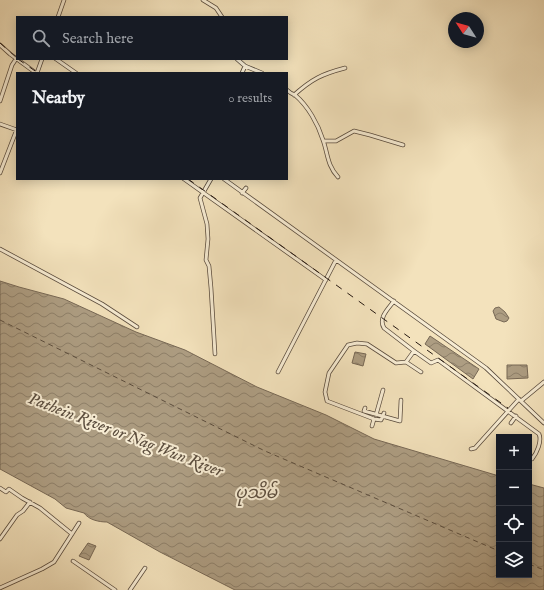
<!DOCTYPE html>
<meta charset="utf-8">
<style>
body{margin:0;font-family:"IM FELL English","Noto Sans Myanmar",serif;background:#242831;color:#f1f3f6}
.controls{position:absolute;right:12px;bottom:12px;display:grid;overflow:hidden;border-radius:0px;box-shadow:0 2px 10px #0003}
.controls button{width:36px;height:36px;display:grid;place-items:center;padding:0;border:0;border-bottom:1px solid #363941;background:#171b24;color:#f1f3f6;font:20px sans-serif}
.compass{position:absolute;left:448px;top:12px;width:36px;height:36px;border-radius:50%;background:#171b24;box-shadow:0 2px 10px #0003;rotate:306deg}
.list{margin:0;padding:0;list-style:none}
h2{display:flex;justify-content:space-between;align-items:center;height:52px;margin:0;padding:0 16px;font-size:17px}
h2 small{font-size:13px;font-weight:400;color:#9ea1a6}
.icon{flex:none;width:22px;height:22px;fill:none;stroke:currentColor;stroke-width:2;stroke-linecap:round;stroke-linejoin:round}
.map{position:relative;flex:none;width:544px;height:590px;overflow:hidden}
.search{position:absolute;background:#171b24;box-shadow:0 2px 10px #0003;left:16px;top:16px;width:272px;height:44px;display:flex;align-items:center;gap:10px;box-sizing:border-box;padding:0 14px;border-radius:0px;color:#9ea1a6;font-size:15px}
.panel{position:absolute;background:#171b24;box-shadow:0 2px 10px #0003;left:16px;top:72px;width:272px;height:108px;border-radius:0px}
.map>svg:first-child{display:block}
</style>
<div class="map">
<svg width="544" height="590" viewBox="0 0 544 590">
<defs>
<pattern id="water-waves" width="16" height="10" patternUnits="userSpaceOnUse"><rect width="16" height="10" fill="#ad9d82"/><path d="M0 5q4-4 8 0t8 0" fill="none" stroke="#8d7f69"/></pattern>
</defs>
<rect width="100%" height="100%" fill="#f3e2bc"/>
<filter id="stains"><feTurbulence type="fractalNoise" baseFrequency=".005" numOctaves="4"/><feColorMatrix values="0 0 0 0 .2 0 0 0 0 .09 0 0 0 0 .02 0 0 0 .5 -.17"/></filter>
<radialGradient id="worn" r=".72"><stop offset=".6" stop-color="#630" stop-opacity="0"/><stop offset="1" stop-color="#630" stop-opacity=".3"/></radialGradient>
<!-- water -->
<path fill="url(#water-waves)" stroke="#776855" d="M0,281L19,287L64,299L136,332L185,350L257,387L326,415L374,439L499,476V575H529V484L544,488V590H235L160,552L107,522C99,522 89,520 84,513L66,508L55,499L0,469Z
M499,307L505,312L509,318L507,321L504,322L496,319L493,311L495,308Z
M430,336L479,369L473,379L425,344Z
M355,352L366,354L363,366L352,363Z
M507,365H527L528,378L507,379Z
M88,543L96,546L89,560L79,556Z"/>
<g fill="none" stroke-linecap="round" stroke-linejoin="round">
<!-- ferry -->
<path stroke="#5b4d3e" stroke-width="1" stroke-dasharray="5 4" stroke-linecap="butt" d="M0,320L265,451L499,551
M529,564L544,570"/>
<!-- minor casing -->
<g stroke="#584a3c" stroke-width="4.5">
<path id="minor" d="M203,0L216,8L222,17
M58,17L64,0
M0,45L10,54L36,73
M56,59L76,73
M237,59L245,66L262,73
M37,73L42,59
M242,73L245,66
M287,90C289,92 292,94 295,95C308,106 318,124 323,140C328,154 327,165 338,177
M294,95C312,79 322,74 345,68
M0,101L12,65L16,59
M0,124L17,130
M324,141H336L354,131L370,135L403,145
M0,173L17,129
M184,179L326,280
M211,179L200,198L207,224L208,239L206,260L209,266L211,288L215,354
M224,179L486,368L544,423
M242,193L246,188
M0,249L102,304L137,327
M414,351L431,363L438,360L539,434C542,441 537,453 532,459H529
M406,362L421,372
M278,372L336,260
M521,401L544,382
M365,408L364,411L400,421L401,400
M384,413L381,420L374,419L327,401L325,392L329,373L348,345L357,343L367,344L396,363L406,362L414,351L384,328C378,318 388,309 394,301
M376,415L383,390
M511,423L516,416
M372,426L374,419
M471,449L475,448L519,399
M0,488L6,492L9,489L22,498L40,508L72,534
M0,539L17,515L23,511L30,502
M73,561L115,590
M0,588L42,569L54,562L79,523
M130,590L145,568"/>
</g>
<!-- minor -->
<use href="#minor" stroke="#f7ecd3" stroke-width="3"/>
<!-- rail -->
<path stroke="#251811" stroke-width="1" stroke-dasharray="7 7" stroke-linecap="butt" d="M0,43L17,58
M18,59L38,73
M188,179L508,408"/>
</g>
<g text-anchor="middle" stroke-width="4" stroke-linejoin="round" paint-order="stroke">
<!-- water labels -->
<g font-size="17" font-style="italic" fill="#5b4d3e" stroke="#f7ecd3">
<text transform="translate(126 434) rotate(21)" y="6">Pathein River or Nag Wun River</text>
<text x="256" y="498">ပုသိမ်</text>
</g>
</g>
<rect width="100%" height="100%" filter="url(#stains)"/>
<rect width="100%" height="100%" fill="url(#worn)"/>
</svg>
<div class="controls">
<button>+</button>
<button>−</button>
<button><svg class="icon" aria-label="locate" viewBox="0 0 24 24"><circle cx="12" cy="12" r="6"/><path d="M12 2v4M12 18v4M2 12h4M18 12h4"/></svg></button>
<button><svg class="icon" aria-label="layers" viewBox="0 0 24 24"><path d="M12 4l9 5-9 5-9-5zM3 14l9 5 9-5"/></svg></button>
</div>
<svg class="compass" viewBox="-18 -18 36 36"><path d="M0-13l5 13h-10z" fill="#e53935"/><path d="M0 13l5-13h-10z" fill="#9ea1a6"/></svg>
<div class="search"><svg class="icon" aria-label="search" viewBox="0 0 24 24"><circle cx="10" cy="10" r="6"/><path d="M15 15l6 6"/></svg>Search here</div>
<section class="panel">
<h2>Nearby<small>0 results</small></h2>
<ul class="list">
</ul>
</section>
</div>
